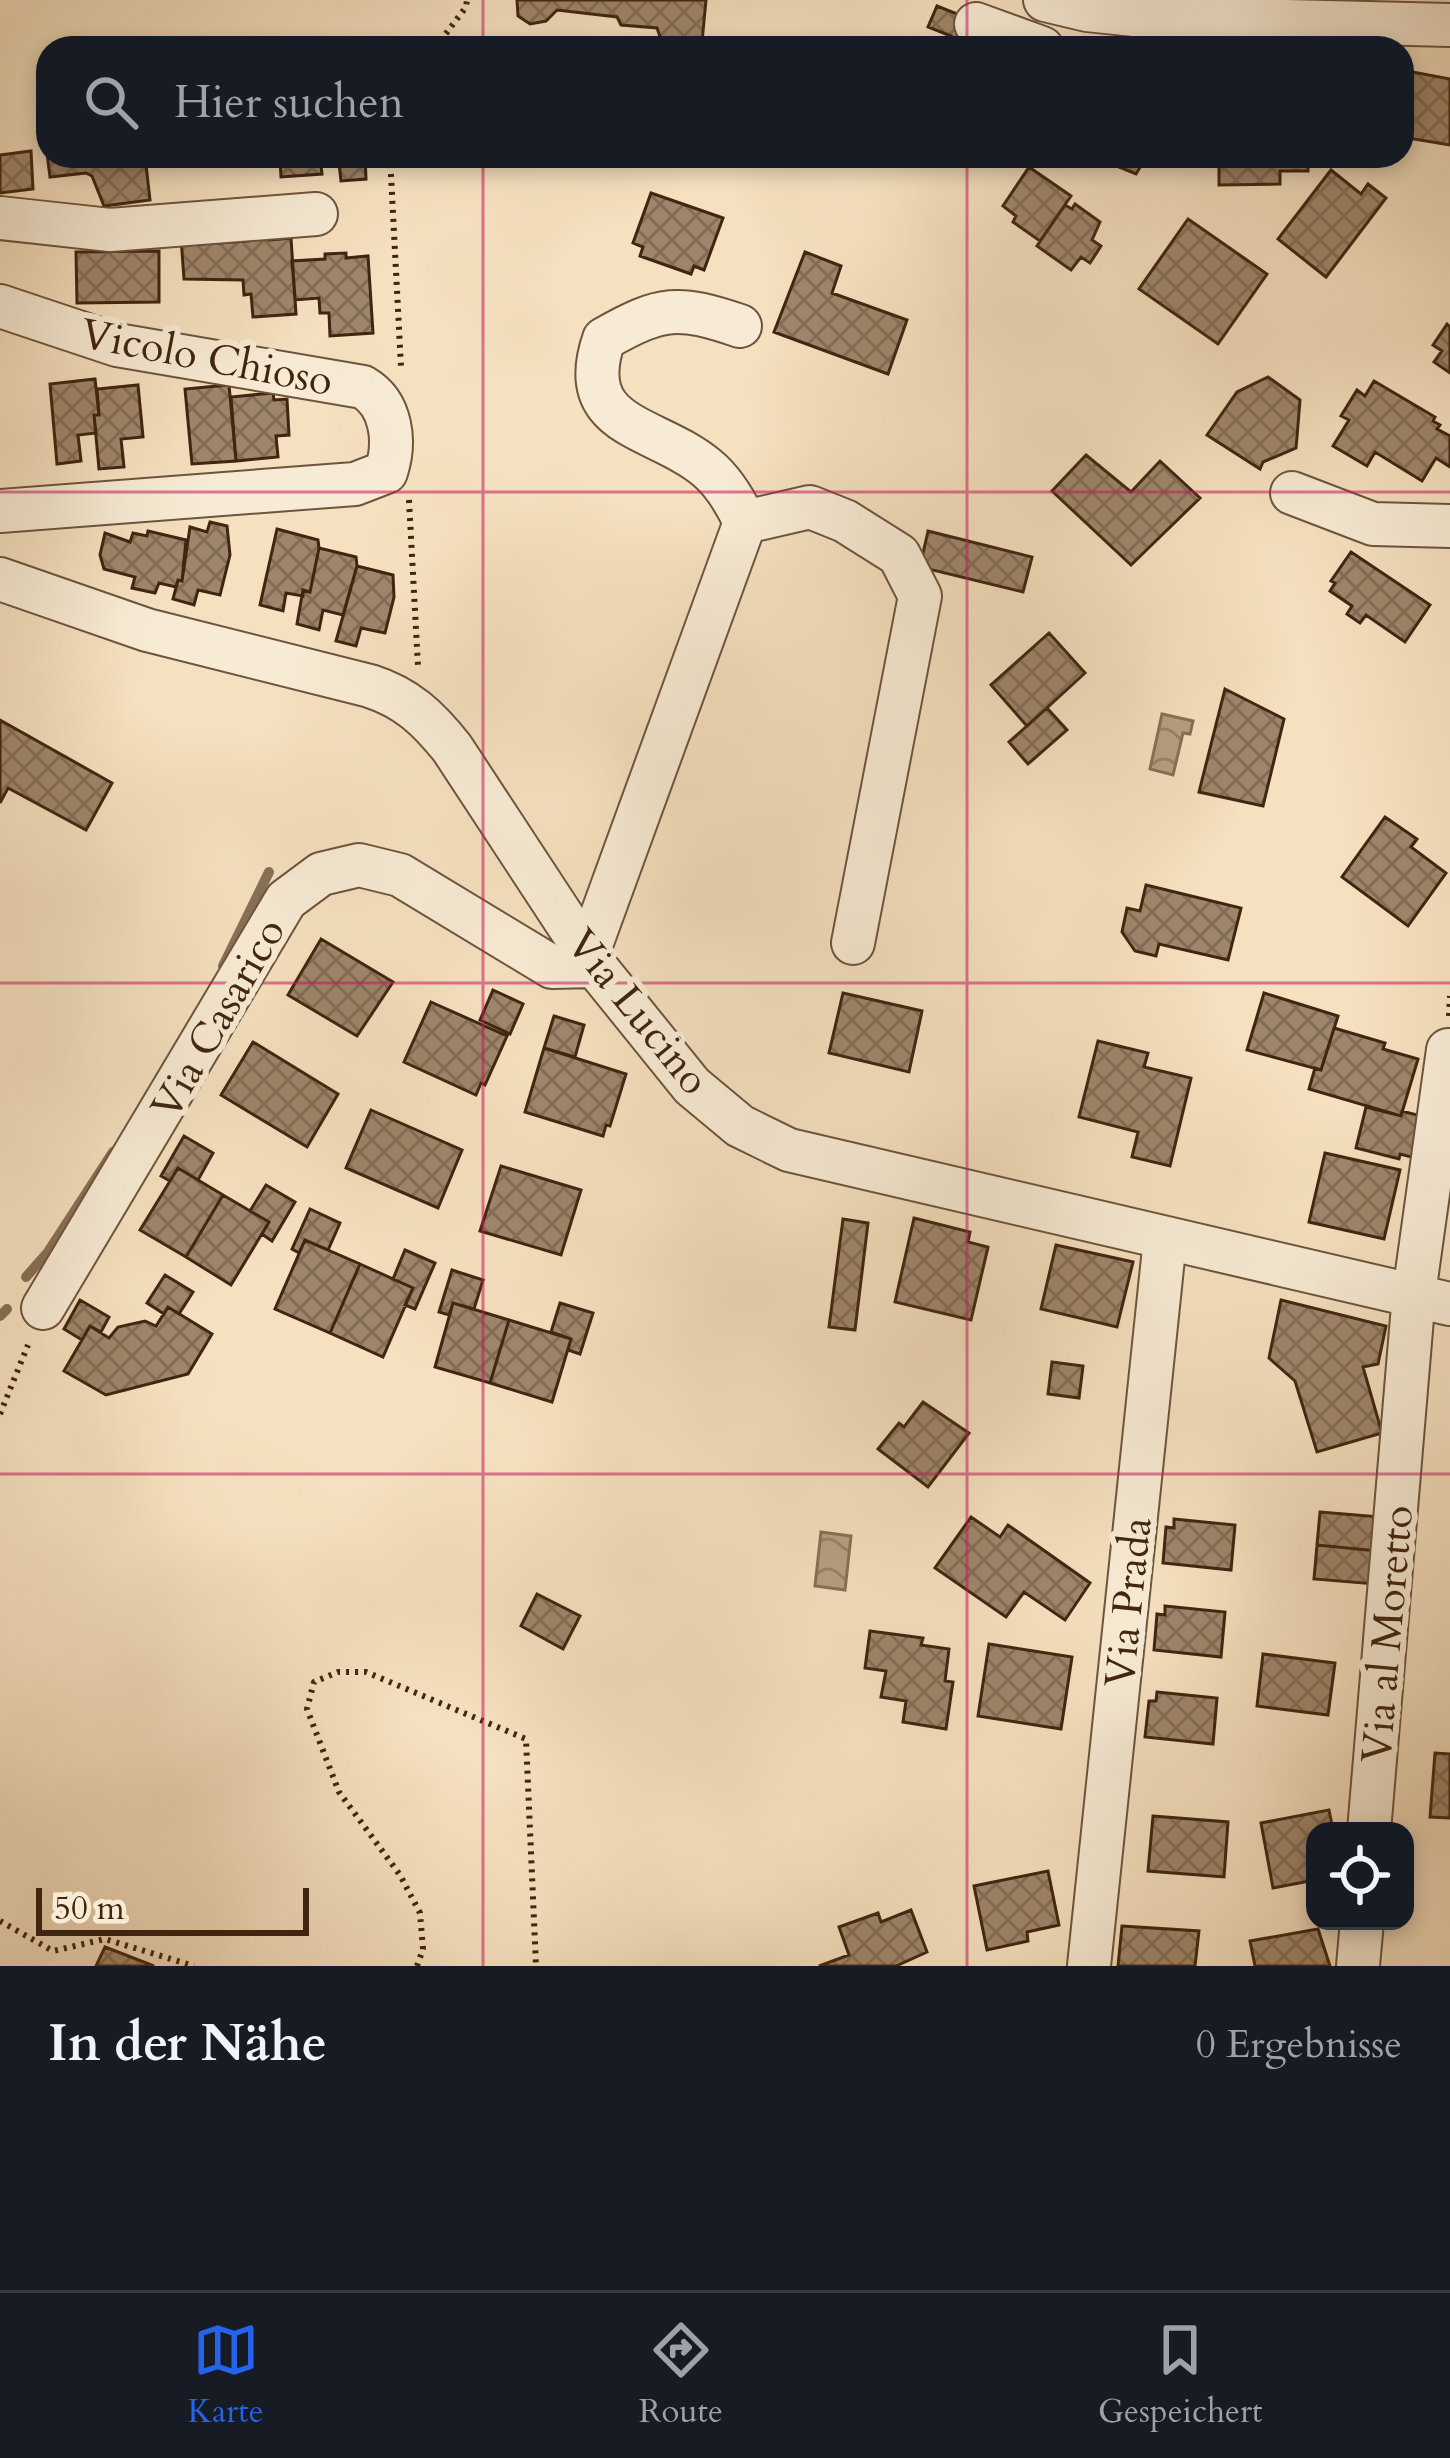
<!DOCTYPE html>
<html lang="de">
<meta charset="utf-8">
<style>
body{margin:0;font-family:Cardo,serif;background:#242831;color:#f1f3f6}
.controls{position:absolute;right:36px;bottom:36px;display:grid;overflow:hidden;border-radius:24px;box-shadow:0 6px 18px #0003}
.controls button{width:108px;height:108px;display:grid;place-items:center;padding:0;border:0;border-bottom:3px solid #363941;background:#171b24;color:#f1f3f6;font:60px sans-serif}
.scale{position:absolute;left:36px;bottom:30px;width:273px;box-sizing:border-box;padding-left:12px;border:6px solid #412510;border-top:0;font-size:33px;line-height:42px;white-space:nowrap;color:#412510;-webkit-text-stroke:9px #f8ebd5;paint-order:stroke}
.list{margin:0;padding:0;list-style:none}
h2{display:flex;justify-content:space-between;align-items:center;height:156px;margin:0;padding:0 48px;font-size:51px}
h2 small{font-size:39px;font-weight:400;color:#9ea1a6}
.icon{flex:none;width:66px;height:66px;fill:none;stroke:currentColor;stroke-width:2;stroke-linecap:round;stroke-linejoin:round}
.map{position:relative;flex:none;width:1450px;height:1966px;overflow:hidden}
.search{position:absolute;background:#171b24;box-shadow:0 6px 18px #0003;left:36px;right:36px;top:36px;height:132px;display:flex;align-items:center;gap:30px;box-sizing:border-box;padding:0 42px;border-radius:36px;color:#9ea1a6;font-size:45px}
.sheet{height:324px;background:#171b24}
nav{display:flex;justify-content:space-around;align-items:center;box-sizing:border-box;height:168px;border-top:3px solid #363941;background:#171b24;font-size:33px;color:#9ea1a6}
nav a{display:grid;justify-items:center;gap:6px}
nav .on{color:#2563eb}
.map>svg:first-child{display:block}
</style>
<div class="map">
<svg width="1450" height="1966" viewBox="0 0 1450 1966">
<defs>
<pattern id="water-waves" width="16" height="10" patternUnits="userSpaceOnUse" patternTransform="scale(3)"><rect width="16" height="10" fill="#b8a084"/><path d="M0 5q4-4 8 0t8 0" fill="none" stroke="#97826b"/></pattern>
<pattern id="building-cross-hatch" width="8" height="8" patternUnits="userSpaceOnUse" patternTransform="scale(3)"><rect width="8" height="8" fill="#9f866b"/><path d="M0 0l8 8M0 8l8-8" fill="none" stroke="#836d57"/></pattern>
</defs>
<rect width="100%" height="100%" fill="#f5e0bf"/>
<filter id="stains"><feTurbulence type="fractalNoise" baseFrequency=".00167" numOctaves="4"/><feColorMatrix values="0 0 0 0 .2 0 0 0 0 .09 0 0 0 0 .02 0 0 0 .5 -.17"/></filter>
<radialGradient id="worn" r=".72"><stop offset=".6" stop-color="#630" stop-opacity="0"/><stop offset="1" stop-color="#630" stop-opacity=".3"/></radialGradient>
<!-- water -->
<path fill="url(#water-waves)" stroke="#886f56" stroke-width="3" d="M1162,714L1193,721L1190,734L1183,733L1173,775L1150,769Z
M821,1532L851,1536L845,1590L815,1586Z"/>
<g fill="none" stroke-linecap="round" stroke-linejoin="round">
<!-- stream -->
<path stroke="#886f56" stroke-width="10" d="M223,966L269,872
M26,1277L48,1252L113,1152
M0,1316L7,1309"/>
</g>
<!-- building -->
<path fill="url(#building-cross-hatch)" stroke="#412510" stroke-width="3" d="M517,0H706L702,42L700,48H664L657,28L621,25L617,17L557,10L546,21L530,24L518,16Z
M937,6L965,17L958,35L991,48H947L951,36L928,27Z
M1402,70L1450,79V145L1402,137Z
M46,145L48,156H145L150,200L104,206L92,176L86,173L50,177Z
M31,151L33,189L0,193V155Z
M271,156H365L366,179L341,181L339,163L321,165L322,174L281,177L280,159L271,160Z
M1092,156H1147L1136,174Z
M1219,156H1341L1308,157V171H1280V184L1219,185Z
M1029,167L1071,196L1040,241L1013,222L1016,216L1003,206Z
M1331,170L1361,194L1368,184L1386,198L1326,277L1278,239Z
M651,193L723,218L704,270L694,266L691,274L640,256L643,247L633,243Z
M1075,204L1100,222L1092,240L1101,246L1090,263L1081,257L1071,270L1037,246L1065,205L1072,209Z
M1188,219L1267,274L1218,344L1139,289Z
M268,232L269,240L291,238L296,314L253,317L251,294L244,295L243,280L184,279L181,238L219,235V243L248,241V234Z
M159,251V302L77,303L76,252Z
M805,252L841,266L832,293L907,320L888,374L774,332Z
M346,253V258L368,256L373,333L330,336L329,313H320L319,298L295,300L292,261L325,259V254Z
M1447,324L1450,327V373L1434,362L1442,351L1433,345Z
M1268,377L1300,400L1297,437L1296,448L1263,462L1260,469L1207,435L1237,392Z
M95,379L99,415H94L96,433L78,435L81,461L57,464L50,384Z
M1374,381L1435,417L1433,421L1440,425L1437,429L1450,436V467L1436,458L1422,481L1375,452L1367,466L1333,446L1349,420L1341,416L1357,390L1365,396Z
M138,385L143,437L121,439L124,467L99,469L94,415H99L97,389Z
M229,385L236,461L192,464L185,389Z
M273,393L274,400L287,399L289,435L276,436L278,457L236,461L231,397Z
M1086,455L1131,492L1160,461L1200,498L1131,565L1052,491Z
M210,522L227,526L230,555L220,595L198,590L194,605L173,599L178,580L182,581L190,527L207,532Z
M277,529L318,540L319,548L310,592L303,590V596L286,593L283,611L260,605Z
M148,531L186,540L182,581L178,580L176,587L159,583L155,593L132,588L135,577L104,569L100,555L105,533L130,542L133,533L147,536Z
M928,531L1032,557L1023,592L920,567Z
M319,548L356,557L357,566L343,615L323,610L319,630L297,624L303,590L310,592Z
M1351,552L1430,605L1405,642L1366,615L1360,623L1347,614L1352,606L1330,591L1335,583L1331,581Z
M357,566L393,575L394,597L385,633L361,628L356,646L336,641Z
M1049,633L1085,673L1027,726L991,685Z
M1225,689L1284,719L1263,806L1199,792Z
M1047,708L1067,730L1028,764L1009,742Z
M0,720L112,783L86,830L8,788L0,803Z
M1385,817L1417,839L1411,847L1446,873L1408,926L1342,877Z
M1146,885L1241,908L1228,960L1159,944L1156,956L1135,951L1122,932L1127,908L1140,911Z
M321,939L393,982L357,1036L288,995Z
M493,990L523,1004L510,1034L480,1020Z
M843,993L922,1011L909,1072L829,1053Z
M1264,993L1338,1016L1321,1070L1247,1050Z
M431,1002L507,1036L485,1085L481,1083L476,1095L404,1062Z
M554,1016L584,1025L575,1057L544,1048Z
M1334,1028L1385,1043L1383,1049L1418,1059L1401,1116L1309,1089L1315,1068L1321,1070Z
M1098,1041L1148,1053L1144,1067L1191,1078L1170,1166L1132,1157L1138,1132L1079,1117Z
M253,1042L338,1094L307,1147L221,1095Z
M544,1048L626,1074L610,1126L606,1125L603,1136L525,1112Z
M1366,1107L1401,1116L1402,1111L1425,1117L1415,1158L1400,1154L1399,1159L1356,1148Z
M371,1110L462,1150L438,1208L346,1168Z
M184,1136L213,1153L198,1180L178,1168L170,1181L161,1176Z
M1325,1153L1400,1170L1384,1239L1309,1222Z
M501,1166L581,1190L561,1255L480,1231Z
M178,1168L223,1195L186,1257L140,1230Z
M266,1185L295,1202L272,1241L262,1234L269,1222L250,1211Z
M223,1195L269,1222L231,1285L186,1257Z
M310,1209L340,1223L328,1250L305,1240L299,1253L292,1249Z
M914,1218L970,1232L968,1242L988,1247L971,1320L895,1302Z
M843,1219L868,1223L855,1330L829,1327Z
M305,1240L360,1264L330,1333L275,1309Z
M1056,1245L1133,1262L1117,1327L1041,1309Z
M405,1250L435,1263L415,1309L405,1305L413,1288L393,1279Z
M360,1264L413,1288L383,1357L330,1333Z
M452,1270L483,1280L474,1309L453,1303L449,1315L439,1312Z
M165,1275L193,1292L179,1314L168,1307L164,1314L147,1303Z
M80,1300L109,1317L101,1332L90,1326L82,1340L64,1329Z
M1281,1300L1386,1326L1378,1364L1363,1367L1382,1433L1317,1452L1295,1381L1269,1358Z
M453,1303L509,1320L490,1383L435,1367Z
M560,1303L593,1313L580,1354L568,1350L571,1339L551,1332Z
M168,1307L212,1334L188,1374L106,1395L64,1371L90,1326L109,1338L118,1327L145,1321L156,1326Z
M509,1320L571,1339L552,1402L490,1383Z
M1052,1362L1083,1366L1079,1398L1048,1394Z
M923,1402L969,1433L928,1487L878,1449L899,1423L904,1427Z
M1320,1512L1381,1517L1378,1551L1317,1545Z
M971,1517L1000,1537L1008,1525L1090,1583L1065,1620L1024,1592L1006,1617L935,1568Z
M1174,1519L1235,1525L1231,1570L1163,1563L1166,1527L1174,1528Z
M1317,1545L1378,1551L1375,1584L1314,1579Z
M537,1594L580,1616L563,1649L521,1626Z
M1165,1606L1225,1612L1221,1657L1154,1650L1157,1614L1165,1615Z
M870,1631L923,1638L921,1645L949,1649L945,1681L953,1682L946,1729L903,1722L906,1701L881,1697L886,1671L865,1668Z
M989,1644L1072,1657L1061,1729L978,1716Z
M1263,1654L1335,1663L1328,1715L1257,1706Z
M1157,1692L1217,1698L1213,1744L1145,1737L1149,1701H1156Z
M1435,1753L1450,1754V1818L1430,1817Z
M1329,1810L1333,1830L1337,1831H1315V1880L1273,1888L1261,1823Z
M1153,1816L1228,1822L1224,1877L1148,1871Z
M1048,1871L1059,1925L1027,1932L1028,1941L987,1950L974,1886Z
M911,1910L927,1952L896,1966H819L849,1955L839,1927L878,1913L881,1922Z
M1122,1926L1199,1931L1195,1966H1118Z
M1318,1929L1330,1966H1255L1250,1941Z
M105,1947L154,1966H96Z"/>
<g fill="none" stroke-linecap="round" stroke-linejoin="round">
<!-- minor casing -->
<g stroke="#6e543c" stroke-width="46">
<path id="minor" d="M1045,0L1087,10L1163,18L1450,25
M976,24L1042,48
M0,218L110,230L316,214
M0,306L117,345L363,387C392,404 396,442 386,472L355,484L0,511
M1292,493L1373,524L1450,526
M745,522L810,507L845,521L899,555L920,596L853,943
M0,579L147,630L370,686C407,698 428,718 452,748L595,966L692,1086L740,1126L789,1150L1450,1304
M588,953L745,522C736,503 724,482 707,468C656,425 573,429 604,339C662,306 678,305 740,326
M43,1308L286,900L321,874L359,865L400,875L552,967L595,966
M1369,1831L1414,1294L1448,1050
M1089,1966L1165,1239
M1358,1966L1362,1921"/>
</g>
<!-- path -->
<path stroke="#412510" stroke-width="6" stroke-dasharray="3 6" stroke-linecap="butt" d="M435,48L466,7L467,0
M390,156L401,367
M409,500L418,666
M1449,1016L1450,996
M0,1414L28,1345
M0,1921L53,1951L105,1939L194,1966
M417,1966L423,1949L420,1913L400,1875L339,1792L307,1709L314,1682L338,1672H366L526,1739L536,1966"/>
<!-- minor -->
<use href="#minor" stroke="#f8ebd5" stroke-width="42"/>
</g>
<!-- grid -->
<path fill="none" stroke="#c2185b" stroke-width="3" stroke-opacity="0.55" d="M483,0V48M967,0V48M483,156V1966M967,156V1966M0,492H1450M0,983H1450M0,1474H1450"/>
<g text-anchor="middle" stroke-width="12" stroke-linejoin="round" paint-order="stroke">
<!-- street labels -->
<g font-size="42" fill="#412510" stroke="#f8ebd5">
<text transform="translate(207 356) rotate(11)" y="15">Vicolo Chioso</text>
<text transform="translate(639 1011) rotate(51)" y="15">Via Lucino</text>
<text transform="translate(217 1018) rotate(-60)" y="15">Via Casarico</text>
<text transform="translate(1127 1602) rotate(-84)" y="15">Via Prada</text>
<text transform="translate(1386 1634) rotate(-85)" y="15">Via al Moretto</text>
</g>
</g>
<rect width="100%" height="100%" filter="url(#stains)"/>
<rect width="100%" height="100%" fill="url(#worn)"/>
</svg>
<div class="controls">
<button><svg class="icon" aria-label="locate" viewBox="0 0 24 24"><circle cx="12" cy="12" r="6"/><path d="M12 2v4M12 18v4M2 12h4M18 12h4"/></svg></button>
</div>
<div class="scale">50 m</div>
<div class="search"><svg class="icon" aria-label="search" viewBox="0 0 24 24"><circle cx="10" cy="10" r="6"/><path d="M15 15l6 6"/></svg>Hier suchen</div>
</div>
<section class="sheet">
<h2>In der Nähe<small>0 Ergebnisse</small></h2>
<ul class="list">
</ul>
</section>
<nav>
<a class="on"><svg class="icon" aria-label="map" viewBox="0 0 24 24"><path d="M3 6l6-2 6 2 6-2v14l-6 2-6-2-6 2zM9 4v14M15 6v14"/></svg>Karte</a>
<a><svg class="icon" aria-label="directions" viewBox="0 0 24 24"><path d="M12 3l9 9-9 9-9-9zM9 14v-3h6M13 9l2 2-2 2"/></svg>Route</a>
<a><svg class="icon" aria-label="saved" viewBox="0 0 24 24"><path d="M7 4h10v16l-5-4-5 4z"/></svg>Gespeichert</a>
</nav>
